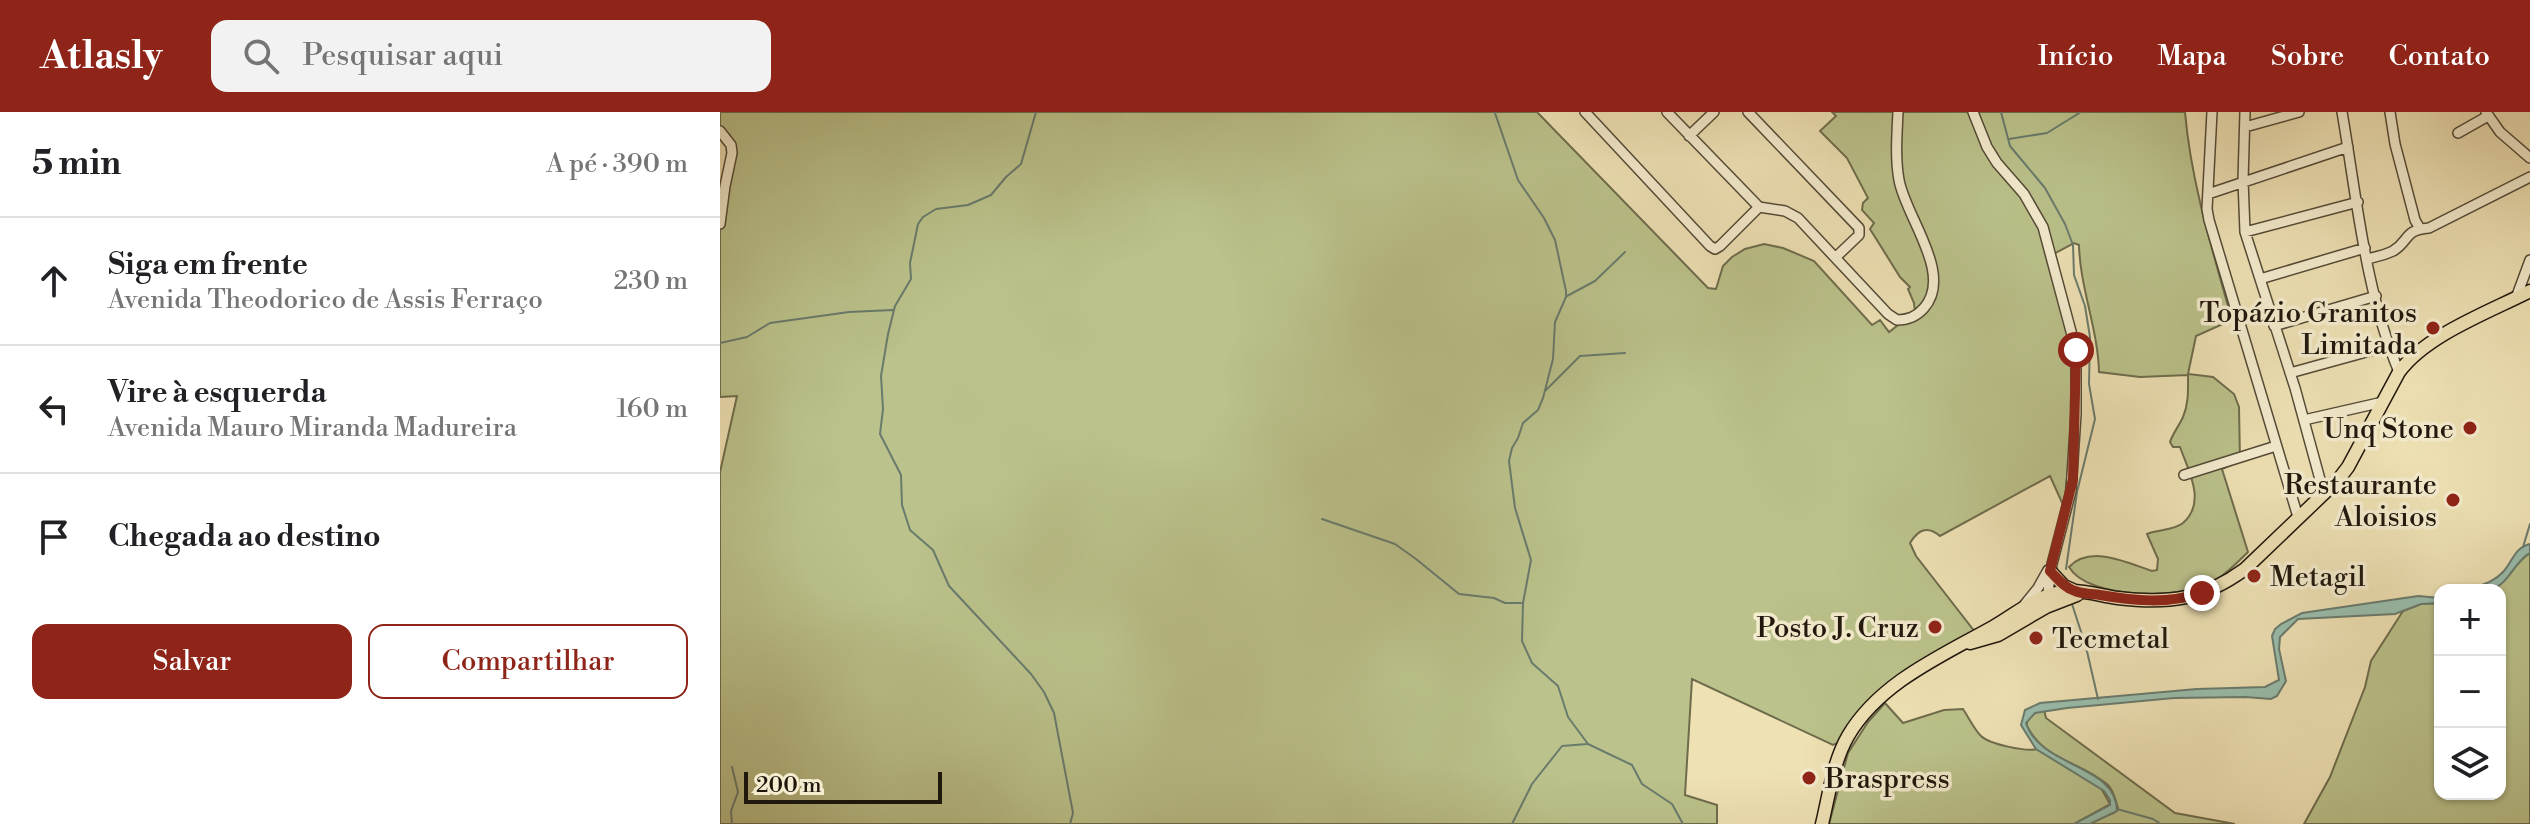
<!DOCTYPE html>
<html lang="pt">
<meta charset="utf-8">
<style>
body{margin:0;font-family:"Libre Bodoni",serif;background:#f2f2f2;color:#202124}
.controls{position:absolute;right:24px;bottom:24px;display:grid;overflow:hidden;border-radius:16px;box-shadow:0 2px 6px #0004}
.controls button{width:72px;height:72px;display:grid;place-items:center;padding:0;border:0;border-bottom:2px solid #e0e0e0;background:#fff;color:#202124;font:40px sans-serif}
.scale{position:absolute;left:24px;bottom:20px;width:198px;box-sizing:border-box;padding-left:8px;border:4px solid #20170d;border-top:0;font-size:22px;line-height:28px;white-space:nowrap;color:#20170d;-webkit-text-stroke:6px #f4ecce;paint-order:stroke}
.stop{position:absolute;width:24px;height:24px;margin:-18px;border:6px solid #8f2418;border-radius:50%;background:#fff}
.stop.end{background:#8f2418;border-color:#fff;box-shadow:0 2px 8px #0008}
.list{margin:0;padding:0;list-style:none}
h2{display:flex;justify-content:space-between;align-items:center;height:104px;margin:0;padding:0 32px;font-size:34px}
h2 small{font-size:26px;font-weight:400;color:#757577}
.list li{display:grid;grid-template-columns:52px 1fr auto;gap:24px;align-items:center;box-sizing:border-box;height:128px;padding:0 32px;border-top:2px solid #e0e0e0}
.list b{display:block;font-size:30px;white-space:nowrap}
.list p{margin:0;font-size:26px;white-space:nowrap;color:#757577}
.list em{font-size:26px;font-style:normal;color:#757577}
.actions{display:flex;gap:16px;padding:24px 32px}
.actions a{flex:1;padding:18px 0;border:2px solid #8f2418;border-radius:16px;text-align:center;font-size:28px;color:#8f2418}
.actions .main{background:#8f2418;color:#fff}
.icon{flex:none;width:44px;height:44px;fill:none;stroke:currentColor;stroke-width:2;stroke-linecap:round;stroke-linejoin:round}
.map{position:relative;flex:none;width:1810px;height:712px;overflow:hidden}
header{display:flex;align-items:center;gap:48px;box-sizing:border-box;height:112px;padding:0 40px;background:#8f2418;color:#fff}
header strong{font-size:38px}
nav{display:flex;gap:44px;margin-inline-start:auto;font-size:28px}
.search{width:560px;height:72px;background:#f2f2f2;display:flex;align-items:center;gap:20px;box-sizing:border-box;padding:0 28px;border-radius:16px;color:#757577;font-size:30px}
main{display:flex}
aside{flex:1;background:#fff}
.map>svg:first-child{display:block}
</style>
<header>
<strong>Atlasly</strong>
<div class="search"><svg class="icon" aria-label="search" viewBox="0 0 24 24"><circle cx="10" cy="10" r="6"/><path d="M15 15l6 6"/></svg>Pesquisar aqui</div>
<nav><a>Início</a><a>Mapa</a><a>Sobre</a><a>Contato</a></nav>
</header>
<main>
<aside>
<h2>5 min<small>A pé · 390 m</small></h2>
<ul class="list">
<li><svg class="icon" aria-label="ahead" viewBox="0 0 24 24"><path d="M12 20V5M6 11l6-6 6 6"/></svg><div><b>Siga em frente</b><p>Avenida Theodorico de Assis Ferraço</p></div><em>230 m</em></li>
<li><svg class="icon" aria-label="left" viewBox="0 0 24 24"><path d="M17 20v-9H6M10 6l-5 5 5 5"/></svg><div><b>Vire à esquerda</b><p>Avenida Mauro Miranda Madureira</p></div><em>160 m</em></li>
<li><svg class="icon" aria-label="arrive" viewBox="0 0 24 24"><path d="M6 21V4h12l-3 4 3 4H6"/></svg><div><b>Chegada ao destino</b></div></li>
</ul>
<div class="actions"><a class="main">Salvar</a><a>Compartilhar</a></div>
</aside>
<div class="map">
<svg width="1810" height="712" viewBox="0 0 1810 712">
<rect width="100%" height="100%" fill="#eee1b4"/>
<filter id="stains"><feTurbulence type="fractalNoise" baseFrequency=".0025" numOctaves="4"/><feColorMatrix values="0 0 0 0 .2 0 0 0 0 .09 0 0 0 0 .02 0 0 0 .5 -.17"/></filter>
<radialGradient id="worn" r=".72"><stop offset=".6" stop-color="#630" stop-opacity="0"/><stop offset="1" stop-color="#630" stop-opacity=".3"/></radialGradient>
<!-- green -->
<path fill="#bbc28b" stroke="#6e6c4c" stroke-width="2" d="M0,0H817L988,176L996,177L1003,154L1012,145L1025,137L1044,132L1063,136L1094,149L1152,213L1160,208L1169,220L1195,200L1194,191L1188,177L1190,175L1180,165L1150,117L1154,111L1142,98L1143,91L1148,86L1127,46L1100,19L1116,4L1112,0H1465C1471,71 1493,140 1512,208L1476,224L1468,262L1493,265L1514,282L1519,295L1520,349L1502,357L1528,440C1518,450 1507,461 1495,469C1465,488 1368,488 1349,455C1370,432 1408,451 1432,459L1437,458L1438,447L1427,422C1438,417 1453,419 1463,411C1487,390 1468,358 1460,335H1453L1450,330C1453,321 1459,314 1463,305C1469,291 1468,277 1468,263L1420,265L1379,260C1378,217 1360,176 1359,133L1354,131L1328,145L1352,232L1354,294L1344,395L1330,364L1220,424C1207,413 1198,418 1190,431L1196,444L1255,520L1195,554L1122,629L1113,633L972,567L965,683L997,693V712H0V360L17,284L0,285V99L11,25L0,14Z
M1810,441V712H1584L1610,665L1645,575L1651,549L1683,499L1701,492L1720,491V682H1780V478H1771C1788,469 1794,450 1810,441Z
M1165,591L1183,611L1224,598L1243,597C1249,606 1254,617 1261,624C1269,632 1306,640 1317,637L1381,676L1390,692L1354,712H1109L1128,641L1148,610Z
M1324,598L1326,606L1455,701L1515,712H1370L1376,707L1394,701L1398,696C1395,688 1394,679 1388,673C1361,649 1326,650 1307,614C1306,603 1315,601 1324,598Z"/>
<!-- water -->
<path fill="#99bead" stroke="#697b6d" stroke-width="2" d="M1810,432V441C1795,449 1789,471 1773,477C1766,480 1755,478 1747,478C1760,473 1773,471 1783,460C1793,449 1794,436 1810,432Z
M1698,484L1720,486V491L1701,492L1675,502L1578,507L1560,525L1559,537L1566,569L1557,584L1551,587L1525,585L1454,586L1347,596L1315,601L1306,611C1320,656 1397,652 1397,699L1370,712H1354L1390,693V688L1384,679L1316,637L1301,613L1305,598L1320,591L1477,577L1545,575L1559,568L1552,524L1555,517L1561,512L1582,501Z"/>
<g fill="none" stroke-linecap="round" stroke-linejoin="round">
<!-- stream -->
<path stroke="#697b6d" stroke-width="2" d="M316,0L301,52L286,65L271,83L248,93L216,97L203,105L198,112L190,151L191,167L175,194L168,222L161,264L163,297L160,322L181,363L182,393L190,418L213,438L229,474L311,562L324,580L334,601L353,701L350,712
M1281,0L1290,34L1325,76L1345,112L1353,133L1354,163L1365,194L1370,225L1369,272L1375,307L1357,380L1346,457
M775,1L798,68L824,106L835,128L846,179V185L835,210L833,247L823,286L818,298L803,311L798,326L792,336L789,349L795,396L811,448L803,491L802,529L812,551L838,574L848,605L868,632L912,653L922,672L952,692L963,712
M1289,27L1327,21L1361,0
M847,184L875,169L905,140
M0,231L27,225L50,211L129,200L173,198
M825,279L860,244L905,241
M602,407L675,432L696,447L739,482L774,486L785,491H802
M1803,435L1810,412
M1352,492L1366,535L1378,587
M12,655L18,680L11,699L12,712
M1397,697L1433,707L1441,712
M792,712L812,672L842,634L867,632"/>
<!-- minor casing -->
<g stroke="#544a37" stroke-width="12">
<path id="minor" d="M865,0L990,134L995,137L1000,134L1039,95
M947,0L1039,95
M1028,0L1139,116V123L1116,145
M1253,0L1267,35L1277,51L1304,82L1323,115L1356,238V302L1351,379L1332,452L1327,487
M1492,0L1487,97L1489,108L1578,405
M1525,0L1523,68L1525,120L1575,276L1604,382
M1622,0C1637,87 1645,179 1679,260
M1670,0L1675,32L1695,108L1699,115
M1766,0L1780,20L1810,46
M1525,15L1579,0
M0,19L11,33L12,41L5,74L0,112
M1738,21L1768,4
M969,24L994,0
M1488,82L1628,35
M1039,95L1065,99L1078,106L1168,202L1177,208C1188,208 1196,205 1204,196C1234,162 1185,104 1179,68C1175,46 1177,22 1178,0
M1525,120L1638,90
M1647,147C1655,145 1665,143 1673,139C1690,129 1683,118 1709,116L1810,65
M1540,167L1645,136
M1796,186L1810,148
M1554,214L1656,184
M1570,261L1668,234
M1584,308L1663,290
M1464,363L1556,334
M1305,492L1318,476L1328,458"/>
</g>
<!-- major casing -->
<g stroke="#20170d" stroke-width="15">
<path id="major" d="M1330,459L1344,474L1355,479
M1250,531L1278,523L1326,495L1357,483
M1102,712C1109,683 1113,650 1128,624C1159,571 1221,544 1273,515C1298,501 1318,481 1349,479C1365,478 1382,484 1398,486C1448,492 1483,488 1525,457L1618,368L1628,355L1679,260C1706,223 1769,200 1810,179"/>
</g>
<!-- minor -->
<use href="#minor" stroke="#f4ecce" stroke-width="9"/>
<!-- major -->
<use href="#major" stroke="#eee1b4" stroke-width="12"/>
</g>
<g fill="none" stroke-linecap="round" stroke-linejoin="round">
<!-- route -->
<path stroke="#8f2418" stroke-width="10" d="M1356,238L1353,367L1330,459C1338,467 1345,476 1355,479C1363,482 1372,482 1380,483C1415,489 1448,492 1482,481"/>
</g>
<!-- markers -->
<g fill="#8f2418" stroke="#f4ecce" stroke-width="3">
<circle cx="1713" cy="216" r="8"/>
<circle cx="1750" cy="316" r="8"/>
<circle cx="1733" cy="388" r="8"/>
<circle cx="1534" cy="464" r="8"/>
<circle cx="1215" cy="515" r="8"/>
<circle cx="1316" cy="526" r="8"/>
<circle cx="1089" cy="666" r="8"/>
</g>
<g text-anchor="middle" stroke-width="7" stroke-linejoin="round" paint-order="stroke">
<!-- poi labels -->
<g font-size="28" fill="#20170d" stroke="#f4ecce" text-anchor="end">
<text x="1697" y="210">Topázio Granitos<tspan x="1697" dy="32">Limitada</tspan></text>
<text x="1734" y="326">Unq Stone</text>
<text x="1717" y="382">Restaurante<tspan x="1717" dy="32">Aloisios</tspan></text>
<text x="1550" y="474" text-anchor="start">Metagil</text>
<text x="1199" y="525">Posto J. Cruz</text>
<text x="1332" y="536" text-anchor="start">Tecmetal</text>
<text x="1105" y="676" text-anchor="start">Braspress</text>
</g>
</g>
<rect width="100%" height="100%" filter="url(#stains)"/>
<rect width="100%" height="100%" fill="url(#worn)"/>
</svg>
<div class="controls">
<button>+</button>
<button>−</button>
<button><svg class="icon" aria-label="layers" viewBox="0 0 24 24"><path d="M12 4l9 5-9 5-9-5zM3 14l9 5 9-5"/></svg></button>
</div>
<div class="scale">200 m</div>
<div class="stop" style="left:1356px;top:238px"></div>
<div class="stop end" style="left:1482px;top:481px"></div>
</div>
</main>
